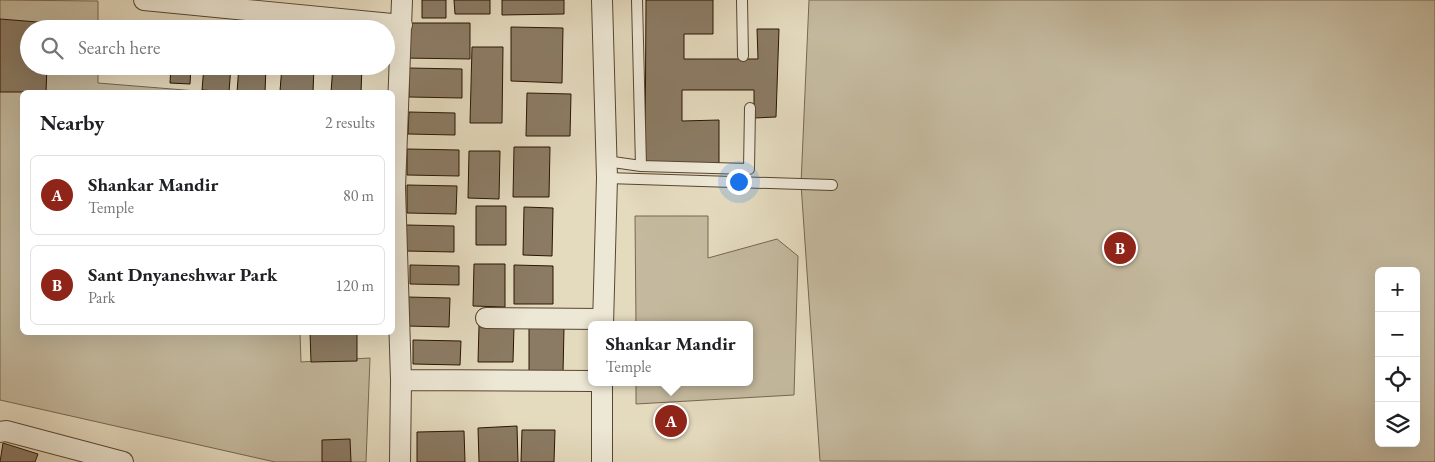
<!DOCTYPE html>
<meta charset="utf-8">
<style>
body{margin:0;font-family:"EB Garamond",serif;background:#f6f6f6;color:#202124}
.controls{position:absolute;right:15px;bottom:15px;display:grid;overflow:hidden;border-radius:8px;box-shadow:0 5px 20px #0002}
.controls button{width:45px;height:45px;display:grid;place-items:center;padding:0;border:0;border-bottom:1px solid #e0e0e0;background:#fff;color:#202124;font:25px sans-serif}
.you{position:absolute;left:738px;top:181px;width:18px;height:18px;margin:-12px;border:4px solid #fff;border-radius:50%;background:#1a73e8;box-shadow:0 0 0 8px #1a73e833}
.badge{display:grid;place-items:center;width:32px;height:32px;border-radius:50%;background:#8f2418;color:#fff;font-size:16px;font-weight:700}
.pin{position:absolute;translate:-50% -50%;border:2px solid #fff;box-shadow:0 1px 5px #0006}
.popup{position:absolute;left:588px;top:321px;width:165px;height:65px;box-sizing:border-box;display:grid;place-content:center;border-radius:8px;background:#fff;filter:drop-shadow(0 1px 4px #0005);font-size:16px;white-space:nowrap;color:#757577}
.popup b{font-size:19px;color:#202124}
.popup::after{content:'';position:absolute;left:50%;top:100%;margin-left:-10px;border:10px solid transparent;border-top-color:#fff}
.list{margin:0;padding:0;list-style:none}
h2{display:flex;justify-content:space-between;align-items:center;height:65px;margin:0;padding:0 20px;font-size:21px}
h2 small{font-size:16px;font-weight:400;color:#757577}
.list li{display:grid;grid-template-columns:32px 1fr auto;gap:15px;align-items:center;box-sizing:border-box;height:80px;margin:0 10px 10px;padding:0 10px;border:1px solid #e0e0e0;border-radius:8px}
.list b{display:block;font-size:19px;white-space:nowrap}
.list p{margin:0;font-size:16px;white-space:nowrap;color:#757577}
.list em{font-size:16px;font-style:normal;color:#757577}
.icon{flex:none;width:28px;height:28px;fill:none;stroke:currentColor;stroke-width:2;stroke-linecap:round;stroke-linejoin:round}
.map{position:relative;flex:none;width:1435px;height:462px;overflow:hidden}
.search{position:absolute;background:#fff;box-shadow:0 5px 20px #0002;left:20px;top:20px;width:375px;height:55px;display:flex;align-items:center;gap:12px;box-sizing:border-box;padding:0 18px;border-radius:28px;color:#757577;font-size:19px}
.panel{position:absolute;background:#fff;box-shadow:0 5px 20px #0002;left:20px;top:90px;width:375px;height:245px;border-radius:8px}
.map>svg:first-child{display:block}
</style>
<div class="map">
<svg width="1435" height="462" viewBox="0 0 1435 462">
<rect width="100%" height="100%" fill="#e4dabe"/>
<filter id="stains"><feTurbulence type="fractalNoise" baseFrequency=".004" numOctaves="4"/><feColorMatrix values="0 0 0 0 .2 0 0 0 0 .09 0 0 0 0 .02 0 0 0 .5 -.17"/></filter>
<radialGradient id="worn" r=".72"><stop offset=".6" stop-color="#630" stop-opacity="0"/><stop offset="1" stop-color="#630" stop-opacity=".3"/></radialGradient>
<!-- green -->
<path fill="#c4b99e" stroke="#776750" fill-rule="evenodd" d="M0,0L98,1V29H29V66H98V83L209,92H22V332L300,333L301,362L370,358L366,462H275L0,400Z
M809,0H1435V462L820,461L801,184ZM1379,271H1416V443H1379Z
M635,216H708V258L777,239L798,256L794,395L636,404V382H750V325H636Z"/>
<!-- building -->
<path fill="#8b7b64" stroke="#2a1502" d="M422,0H446V18H422Z
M454,0H490V14H455Z
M502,0H564V14L502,15Z
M646,0H713V34H684V59H758L757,29H779L776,117L754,118V90H682V121L719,120V163L645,164Z
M0,19L50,23V29H29V66H47L46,92H0Z
M138,22L151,23V29H138Z
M106,23L134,24V29H105Z
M404,23H470V59L403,58Z
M511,27L563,28L562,83L511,81Z
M472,47H503L502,123H470Z
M152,66H165L164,72L152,71Z
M171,66H191L190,84L170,83Z
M204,66H231L229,92L202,90Z
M239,66H266L265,92H237Z
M282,66H314L313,92L280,91Z
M333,66H362L361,92H331Z
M409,68L462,69V98L409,97Z
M527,93L571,94L570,136H526Z
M409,112L455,113V135L408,134Z
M514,147H550L549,197H513Z
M407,149L459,150V176L407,175Z
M469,151H500L499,199L468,198Z
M407,185L457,186L456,214L407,213Z
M476,206H506V245H476Z
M524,207L553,208L552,256L523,255Z
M406,225L454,226V252L406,251Z
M474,264H505V307L473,306Z
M410,265L459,266V285L410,284Z
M514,265L553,266V304H514Z
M407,297L450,298L449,327L407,326Z
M479,326H514L513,362H478Z
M529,327L564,328L563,373H529Z
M310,332H357V361L311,362Z
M413,340L461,341L460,365L413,364Z
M517,426L518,462H479L478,428Z
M522,430H555L554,462H521Z
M464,431L465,462H417V432Z
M350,439L351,462H322V440Z
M3,443L38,454L35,462H0Z"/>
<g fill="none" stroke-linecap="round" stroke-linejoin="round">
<!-- service casing -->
<g stroke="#584631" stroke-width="12">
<path id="service" d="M742,0L743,56
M606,161L641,166L637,0
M641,166L749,169L750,108
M607,178L832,185"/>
</g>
<!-- minor casing -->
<g stroke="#584631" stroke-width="22">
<path id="minor" d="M144,0L402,25
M602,0L607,178L603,325
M486,318L603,319
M401,380L592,381
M602,382V462
M0,432L6,431L123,462
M400,462L401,380L395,188L402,0"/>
</g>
<!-- service -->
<use href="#service" stroke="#ede7d5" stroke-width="10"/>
<!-- minor -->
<use href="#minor" stroke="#ede7d5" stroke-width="20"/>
</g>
<rect width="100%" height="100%" filter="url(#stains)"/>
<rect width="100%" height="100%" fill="url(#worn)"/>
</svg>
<div class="controls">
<button>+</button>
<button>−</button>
<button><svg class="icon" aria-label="locate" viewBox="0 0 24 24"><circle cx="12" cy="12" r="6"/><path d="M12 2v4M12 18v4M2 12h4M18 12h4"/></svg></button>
<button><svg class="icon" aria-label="layers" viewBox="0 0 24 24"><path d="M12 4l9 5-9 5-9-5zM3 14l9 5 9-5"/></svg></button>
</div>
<div class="you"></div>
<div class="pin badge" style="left:671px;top:421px">A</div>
<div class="popup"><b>Shankar Mandir</b>Temple</div>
<div class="pin badge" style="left:1120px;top:248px">B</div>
<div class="search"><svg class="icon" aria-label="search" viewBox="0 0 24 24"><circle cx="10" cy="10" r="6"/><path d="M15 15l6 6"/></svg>Search here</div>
<section class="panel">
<h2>Nearby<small>2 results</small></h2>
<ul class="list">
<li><span class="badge">A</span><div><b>Shankar Mandir</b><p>Temple</p></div><em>80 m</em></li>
<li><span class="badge">B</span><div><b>Sant Dnyaneshwar Park</b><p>Park</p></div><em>120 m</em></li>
</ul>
</section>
</div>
